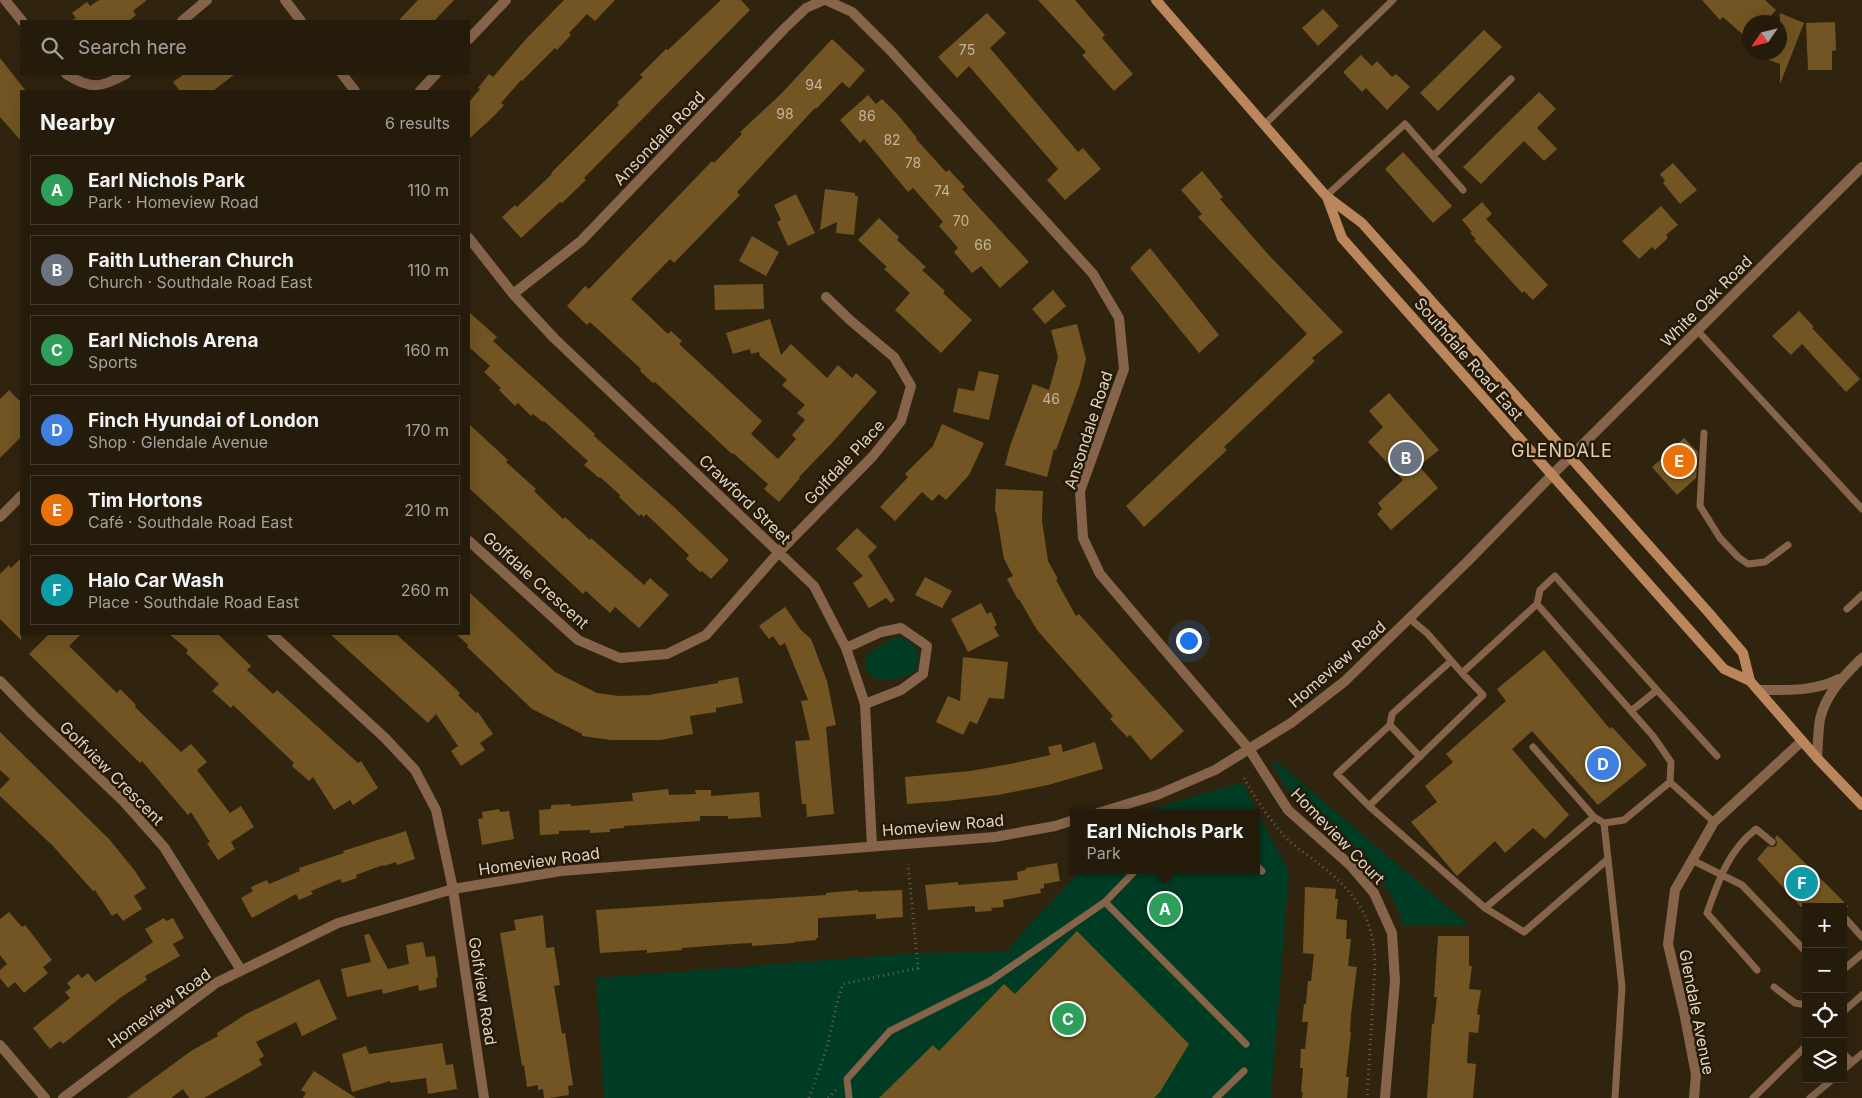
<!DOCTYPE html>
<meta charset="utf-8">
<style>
body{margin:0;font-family:Inter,sans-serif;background:#2d2414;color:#f1f3f6}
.controls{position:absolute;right:15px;bottom:15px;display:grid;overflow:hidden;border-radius:0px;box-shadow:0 5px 20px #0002}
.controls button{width:45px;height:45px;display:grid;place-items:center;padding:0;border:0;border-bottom:1px solid #42392c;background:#251b0b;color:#f1f3f6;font:25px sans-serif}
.compass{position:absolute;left:1742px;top:15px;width:45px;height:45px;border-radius:50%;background:#251b0b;box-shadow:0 5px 20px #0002;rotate:235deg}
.you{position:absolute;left:1188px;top:640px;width:18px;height:18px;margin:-12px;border:4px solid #fff;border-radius:50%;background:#1a73e8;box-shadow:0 0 0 8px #1a73e833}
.badge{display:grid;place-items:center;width:32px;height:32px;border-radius:50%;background:#2563eb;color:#fff;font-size:16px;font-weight:700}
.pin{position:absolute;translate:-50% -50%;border:2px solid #fff;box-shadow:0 1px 5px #0006}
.popup{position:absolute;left:1070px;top:809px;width:190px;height:65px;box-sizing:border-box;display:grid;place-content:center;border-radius:0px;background:#251b0b;filter:drop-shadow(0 1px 4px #0005);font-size:16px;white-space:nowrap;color:#a3a19d}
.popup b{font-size:19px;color:#f1f3f6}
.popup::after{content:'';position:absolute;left:50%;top:100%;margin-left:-10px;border:10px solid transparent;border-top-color:#251b0b}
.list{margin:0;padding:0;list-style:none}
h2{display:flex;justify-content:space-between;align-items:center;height:65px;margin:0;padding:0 20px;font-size:21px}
h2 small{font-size:16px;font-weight:400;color:#a3a19d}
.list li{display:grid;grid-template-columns:32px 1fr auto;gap:15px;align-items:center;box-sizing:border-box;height:70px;margin:0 10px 10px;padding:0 10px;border:1px solid #42392c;border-radius:0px}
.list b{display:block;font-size:19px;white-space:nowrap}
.list p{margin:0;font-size:16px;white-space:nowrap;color:#a3a19d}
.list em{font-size:16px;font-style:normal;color:#a3a19d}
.icon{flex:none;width:28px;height:28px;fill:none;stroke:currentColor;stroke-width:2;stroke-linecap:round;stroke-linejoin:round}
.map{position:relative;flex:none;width:1862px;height:1098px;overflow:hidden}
.search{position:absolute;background:#251b0b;box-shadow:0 5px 20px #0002;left:20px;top:20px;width:450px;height:55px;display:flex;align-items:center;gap:12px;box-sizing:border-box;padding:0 18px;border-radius:0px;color:#a3a19d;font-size:19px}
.panel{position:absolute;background:#251b0b;box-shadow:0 5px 20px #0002;left:20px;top:90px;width:450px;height:545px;border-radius:0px}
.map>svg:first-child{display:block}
</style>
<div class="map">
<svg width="1862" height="1098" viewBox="0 0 1862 1098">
<rect width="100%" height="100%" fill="#31240f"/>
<!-- green -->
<path fill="#003c24" d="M895,637C901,638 906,638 910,642C920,648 922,664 913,672C904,680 877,683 869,674C865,670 865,664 865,659L870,652Z
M1276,761L1470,926H1403C1385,849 1303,832 1273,764Z
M1242,782L1289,872L1271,1098H604L596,978L916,953L1012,952L1009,947L1081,870H1256V813H1139Z"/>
<!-- building -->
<path fill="#725522" d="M99,0H147L133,11L136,15L129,21H71L76,18L72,13L87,2L90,6Z
M418,0H454L434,21H398Z
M564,0H615L595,21L587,14L569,33L571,35L557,50L555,48L522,81L521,80L501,103L504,105L495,115L469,139V102L480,89L478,88L489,74L493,77L527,38Z
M721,0H741L750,10L584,178L586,180L562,203L560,202L521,238L502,217L515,205L517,207L552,174L551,173L619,105L617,103L643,77L640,75L666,49L668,50Z
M1038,0H1075L1105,35L1102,38L1133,74L1114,91L1082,55L1086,52Z
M1702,0H1765L1776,10L1765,22H1750V41L1723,17L1720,20Z
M1323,9L1339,26L1318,46L1302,28Z
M987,13L1006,33L990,48L1078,152L1083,148L1101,169L1065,200L1047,180L1058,169L969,66L957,78L938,57Z
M1780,13L1804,23L1780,84V64L1752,54L1780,52Z
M1835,22L1836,50L1832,51V70H1808L1806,23Z
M1484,30L1502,47L1438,111L1420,93Z
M832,39L865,70L849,88L842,82L816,109L815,108L737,192L740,195L674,263L670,259L631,299L668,334L671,331L682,341L679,344L762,421L751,434L778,459L796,439L792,435L805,420L797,413L805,405L782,385L787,380L760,356L759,352L751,354L750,349L733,354L726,333L770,319L781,355L791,344L827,378L838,365L852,378L856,373L877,392L831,444L799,477L800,478L779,502L764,489L768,484L733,453L732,454L655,382L653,383L640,371L641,369L590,322L587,325L567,306L585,286L589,289L712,161L714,163L742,134L740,132L781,94Z
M1361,55L1372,66L1377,61L1392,77L1396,74L1410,87L1387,110L1366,88L1362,92L1343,72Z
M0,58L26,91H21V141L0,117Z
M184,74H235L213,91H180L173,82Z
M1539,92L1556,109L1537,128L1557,149L1544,161L1524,141L1481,184L1463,167Z
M868,95L876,104L882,99L898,115L917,138L916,139L946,172L949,170L965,187L962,189L1029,262L1000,288L981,266L972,273L954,252L958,248L939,226L943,222L913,188L908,192L864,139L860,143L840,120Z
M1403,152L1452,206L1433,223L1385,169Z
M1673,163L1697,190L1680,204L1663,183L1665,181L1660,174Z
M1202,171L1223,197L1220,199L1266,252L1343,332L1312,358L1315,361L1224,447L1227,450L1144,527L1126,506L1307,334L1198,217L1202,214L1181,190Z
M825,189L855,193V196H858L854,235L836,233L837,222L820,230Z
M796,194L815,233L788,246L777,222L781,220L774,205Z
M1482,202L1492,214L1486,219L1548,285L1533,300L1524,291L1522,293L1474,240L1476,239L1470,233L1472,232L1462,220Z
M1661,206L1678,225L1666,235L1668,238L1655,250L1652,247L1639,259L1622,241Z
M879,218L899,237L897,240L926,267L922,270L945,291L943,293L972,320L941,353L895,310L910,293L884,269L887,267L858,240Z
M752,236L779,252L766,276L739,261Z
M1150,248L1219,335L1199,353L1130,268Z
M763,284L764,309L715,310L714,285Z
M1053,290L1066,306L1045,324L1032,309Z
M1799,311L1814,327L1812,328L1860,379L1846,392L1802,344L1791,355L1772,336Z
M469,312L497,337L493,341L595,434L594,436L674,507L729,560L711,579L702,571L700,572L686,559L689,555L646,514L644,517L641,514L639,516L619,497L620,495L600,477L599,478L584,465L588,461L544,421L543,422L533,414L531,416L518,403L515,406L499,390L501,388L484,372L490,366L469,347Z
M1077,324L1086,359L1080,384L1056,450L1054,449L1047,477L1005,465L1010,446L1033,384L1049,390L1058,357L1051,330Z
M979,371L999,375L989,420L953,412L958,388L974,391Z
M9,390L21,402V437L0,458V399Z
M1389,393L1439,450L1419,466L1438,488L1391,530L1377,514L1382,509L1378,503L1403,480L1368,442L1383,427L1369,411Z
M469,424L508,460L506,462L536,489L534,491L563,519L565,517L590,540L591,538L644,585L650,578L669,595L639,628L615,607L610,613L586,591L583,594L469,488Z
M942,424L984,443L969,475L946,500L939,494L932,501L922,492L895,521L880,507L908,477L905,474L933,446Z
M1684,438L1698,452L1696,478L1677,495L1652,467Z
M996,489L1043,491L1042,521L1048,561L1058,579L1056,580L1076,616L1079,614L1184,731L1151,760L1130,735L1127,737L1110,719L1113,716L1037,630L1019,599L1018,600L1007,579L1013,576L1004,559L996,512H995Z
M857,528L877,547L868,556L895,600L891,603L886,598L869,608L853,583L863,576L836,549Z
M21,558V640L0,619V574L9,565L11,568Z
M925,577L952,591L942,608L915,595Z
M469,592L555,672L597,693L619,696L649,695L718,683V681L738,677L743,703L716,708V712L690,716L693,734L661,740H611L582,736V734L532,709L467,647L468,645L456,634H469Z
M981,603L987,614L991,612L997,625L994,627L999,636L968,652L951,619Z
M785,607L801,630L811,639L827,681L836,725L826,727L834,814L807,817L806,804H802L795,741L810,740L801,701L808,700L785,643L780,646L773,636L769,639L759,626Z
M49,634H81L69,646L117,693L120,689L136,705L135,707L181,752L191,744L207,762L197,770L230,813L241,806L254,827L231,842L235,849L218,860L207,843L210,842L191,812L188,815L142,761L140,763L29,654Z
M169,634H218L251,666L247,670L273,694L277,690L358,763L361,761L378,788L353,805L350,800L334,810L313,777L309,781L292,766L294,763L233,705L231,708L212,691L219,684L186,653L188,650Z
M330,634H396L435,669L460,693L458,695L476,713L478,712L493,734L480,743L485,750L461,766L451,751L458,746L436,714L428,723Z
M1544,650L1610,729L1612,727L1647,765L1598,805L1532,731L1512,749L1569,815L1545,839L1533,828L1505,853L1495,841L1457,876L1411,822L1437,802L1425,786L1453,762L1446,754L1506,701L1497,689Z
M963,657L1008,662L1004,699L989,698L977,724L970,721L963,735L936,722L948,696L960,701Z
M0,732L109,839L135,871L146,888L134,896L142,909L123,921L117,913L112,916L95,890L93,891L53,846L0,796V789L10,779L0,770Z
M1095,742L1103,769L1048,785L998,795L947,801L907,804L905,777L970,771L1010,764L1050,755L1048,747L1061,744L1063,752Z
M668,789L669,795L696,794L695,790H711V796L759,792L761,817L728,819V816H700V821L624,826V828L610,829V832L590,833V830L559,831V834L540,835L539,810L551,809V805L571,804V806L633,801L632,793Z
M499,809L500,812L509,811L514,839L482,845L478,819L483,818L482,812Z
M406,831L415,859L397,865L396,862L384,866L383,865L356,875L357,878L342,883L340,879L311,891L313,894L299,900L296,894L252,918L241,898L253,891L251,888L253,886L267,880L269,884L300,871L299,868L344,853L343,851Z
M1777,835L1849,907H1801L1757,859L1768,846L1772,847L1776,846L1777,842L1775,838Z
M1057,863L1060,881L1044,884V888L1040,889L1041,893L1003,900L1004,907L991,908L992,911L975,912V906L928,910L925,885L958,882V885L1018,880L1017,872L1026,870V868Z
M1305,887L1336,889L1335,899H1338L1336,919L1347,920L1346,939H1351L1348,966L1357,967L1351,1015L1350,1032H1351L1346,1077H1349L1347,1098H1302L1303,1092H1301L1303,1068H1300L1301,1049H1305L1308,1022H1302L1304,1004H1306L1308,981H1311L1314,954L1303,953Z
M858,890V892L902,890L903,917L876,919V914L818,918V938H816V940L794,942V943L752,946V943L733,944L682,948V950L647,953V950L600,953L596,910L826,895V893Z
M9,912L22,927L25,925L52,960L43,967L48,973L24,993L15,982L8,988L0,978V970L7,964L0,955V919Z
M543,915L546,948L554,947L560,985L554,986L562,1034L565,1033L573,1085L568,1086L569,1095L550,1098H544L543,1089L538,1090V1085L527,1087L524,1065L522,1066L500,933L516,930L514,920Z
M164,918L166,921L173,918L184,938L173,944L180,956L145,976L147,980L120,998L63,1044L60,1041L50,1049L33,1028L70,998L65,992L71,988L67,983L78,974L82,978L88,973L95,982L153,942L145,929Z
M1077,931L1189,1044L1160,1092L1154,1098H879L933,1045L939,1051L1004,984L1015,994Z
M369,934L388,969L409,964L406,945L423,942L426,957L435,956L438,977L436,978L437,987L419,991L418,985L383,994L382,989L347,997L341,969L371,962L364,935Z
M1438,936H1469V966H1472L1469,989L1481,990L1477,1014L1480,1015L1478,1033L1469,1032L1467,1063L1476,1064L1473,1098H1427L1432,1024H1434L1437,997H1434Z
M319,979L337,1019L302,1036L296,1022L256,1042L264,1056L259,1059L262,1065L204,1098H189L183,1089L171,1098H127L191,1051L218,1036L217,1033L246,1014Z
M442,1043L446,1065L453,1064L457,1089L428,1094L426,1078L390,1083V1081L352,1092L342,1054L366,1046L369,1054Z
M314,1071L356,1098H303L306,1093L301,1090Z"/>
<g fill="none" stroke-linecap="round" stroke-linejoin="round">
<!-- path -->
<path stroke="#6b5f4d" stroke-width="3" stroke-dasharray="1 4" stroke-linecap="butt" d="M1244,778C1256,800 1271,822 1288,840C1297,848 1309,856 1318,863C1356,893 1374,917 1375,965L1367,1098
M809,1098L827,1047L838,999L843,984L918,968L908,864
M828,1098L836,1090"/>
<!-- service -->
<path stroke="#85644a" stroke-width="7" d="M1264,125L1393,0
M1433,156L1511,79
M1326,196L1405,124L1463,190
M1697,330L1862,509
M1704,433L1700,506L1720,538L1738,557L1748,564L1765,562L1788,545
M1537,604L1540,590L1555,576L1657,690L1631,711
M1847,609L1862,595
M1410,619L1427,633L1462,673L1537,604L1653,736L1671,762L1670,782L1714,822
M1451,661L1392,714L1390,725L1337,774L1369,806L1483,695L1462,673
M1657,690L1717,756
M1390,725L1420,757
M1533,747L1594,817
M1369,806L1485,908L1594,817L1604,823L1624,820L1670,782
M1604,823L1622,987L1615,1098
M1692,860L1742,885L1806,952
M1256,865L1262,871
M1136,870L1105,902L1246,1044
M1485,908L1524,932L1608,859
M1846,919L1862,937
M1757,970L1707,913C1719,880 1728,851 1756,829L1772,842
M1843,970L1862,954
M1774,987L1795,1003L1806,1005
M1843,1012L1862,995
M1843,1053L1852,1062
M1843,1070L1862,1054
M849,1098L847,1079L890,1031L990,981L1105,902
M1216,1098L1244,1071
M1753,1098L1806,1046
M1810,1098L1833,1079"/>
<!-- minor -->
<path stroke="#85644a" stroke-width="10" d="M5,0L22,21
M285,0L301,21
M826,0L852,12L890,50L1093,274L1119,318L1124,369L1080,491L1083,538L1100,574L1249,749L1288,810L1350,865L1374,893L1392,933L1395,981L1385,1098
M182,21L207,0
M469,39L506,0
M66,74C91,90 101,88 126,74
M342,74L355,91
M420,91L436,74
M469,238L513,294L554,338L814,586L846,648L865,704L872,846
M513,294L581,241L785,28L806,8L824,0
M0,517L21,496
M469,541L578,640L620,658L667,654L706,635L779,552L873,456L901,421L911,386L894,357L851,321L826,297
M272,634L385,738L415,770L436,810L453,889L484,1098
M846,648L881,632L901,628L927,646L923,674L901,690L865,704
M0,681L33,715L123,801L164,847L241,970
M1758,690C1786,690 1814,692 1839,679
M1817,758C1818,745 1818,731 1820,719C1826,693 1845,675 1862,658
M1694,1098L1696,1074L1684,1012L1668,944L1675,890L1714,822L1802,741"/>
<!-- tertiary -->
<path stroke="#85644a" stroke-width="10" d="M1098,813L1157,795L1215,770L1291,723L1345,681L1467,562L1552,475L1862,167
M0,1045L45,1098
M63,1098L216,983L338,923L453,889L561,871L995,837L1055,826L1074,820"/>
<!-- secondary -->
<path stroke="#bb865b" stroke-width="10" d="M1156,0L1326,196L1362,223L1709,613L1743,653L1750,681
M1327,197L1342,238L1724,669L1750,681L1817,758L1862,805"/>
</g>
<g text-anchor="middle" stroke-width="5" stroke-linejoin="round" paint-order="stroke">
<!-- number labels -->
<g font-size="14" fill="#c2b49d">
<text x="967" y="55">75</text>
<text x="814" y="90">94</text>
<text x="785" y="119">98</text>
<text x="867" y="121">86</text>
<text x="892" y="145">82</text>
<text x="913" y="168">78</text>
<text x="942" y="196">74</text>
<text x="961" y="226">70</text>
<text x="983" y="250">66</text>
<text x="1051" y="404">46</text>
</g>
<!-- street labels -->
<g font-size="16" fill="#dcd3c6" stroke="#271a05">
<text transform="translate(659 138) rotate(-46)" y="6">Ansondale Road</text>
<text transform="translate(1706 301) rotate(-45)" y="6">White Oak Road</text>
<text transform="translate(1469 359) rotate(49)" y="6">Southdale Road East</text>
<text transform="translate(1088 430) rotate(-72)" y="6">Ansondale Road</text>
<text transform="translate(844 462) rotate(-47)" y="6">Golfdale Place</text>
<text transform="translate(745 499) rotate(44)" y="6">Crawford Street</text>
<text transform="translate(536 580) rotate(42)" y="6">Golfdale Crescent</text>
<text transform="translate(1337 664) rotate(-41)" y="6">Homeview Road</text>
<text transform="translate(112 773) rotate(45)" y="6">Golfview Crescent</text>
<text transform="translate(943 825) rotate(-5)" y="6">Homeview Road</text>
<text transform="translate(1338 836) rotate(46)" y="6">Homeview Court</text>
<text transform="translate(539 861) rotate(-8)" y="6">Homeview Road</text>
<text transform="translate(483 991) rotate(81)" y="6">Golfview Road</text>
<text transform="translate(159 1008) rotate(-36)" y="6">Homeview Road</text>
<text transform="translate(1697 1012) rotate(79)" y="6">Glendale Avenue</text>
</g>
<!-- neighbourhood labels -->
<g font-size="18" letter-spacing="1" fill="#e1d0b6" stroke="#271a05">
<text x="1562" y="457">GLENDALE</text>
</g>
</g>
</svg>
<div class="controls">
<button>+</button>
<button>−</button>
<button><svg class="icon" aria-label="locate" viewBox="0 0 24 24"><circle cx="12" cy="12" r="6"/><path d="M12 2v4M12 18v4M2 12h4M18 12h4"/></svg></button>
<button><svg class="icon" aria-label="layers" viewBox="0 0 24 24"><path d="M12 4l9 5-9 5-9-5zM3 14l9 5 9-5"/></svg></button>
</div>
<svg class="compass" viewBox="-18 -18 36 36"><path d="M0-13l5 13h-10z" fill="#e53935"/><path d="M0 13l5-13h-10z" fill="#a3a19d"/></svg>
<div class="you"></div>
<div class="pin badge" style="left:1165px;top:909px;background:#2e9e5b">A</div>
<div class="popup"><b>Earl Nichols Park</b>Park</div>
<div class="pin badge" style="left:1406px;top:458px;background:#6b7280">B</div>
<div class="pin badge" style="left:1068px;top:1019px;background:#2e9e5b">C</div>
<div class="pin badge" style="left:1603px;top:764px;background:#3f7fe0">D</div>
<div class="pin badge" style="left:1679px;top:461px;background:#e8710a">E</div>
<div class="pin badge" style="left:1802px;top:883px;background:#0f9aa8">F</div>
<div class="search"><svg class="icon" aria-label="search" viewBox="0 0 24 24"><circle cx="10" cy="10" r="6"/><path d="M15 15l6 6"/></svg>Search here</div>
<section class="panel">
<h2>Nearby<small>6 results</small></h2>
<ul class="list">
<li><span class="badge" style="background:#2e9e5b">A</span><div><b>Earl Nichols Park</b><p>Park · Homeview Road</p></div><em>110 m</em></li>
<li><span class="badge" style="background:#6b7280">B</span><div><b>Faith Lutheran Church</b><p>Church · Southdale Road East</p></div><em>110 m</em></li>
<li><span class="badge" style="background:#2e9e5b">C</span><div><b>Earl Nichols Arena</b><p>Sports</p></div><em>160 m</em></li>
<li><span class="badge" style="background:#3f7fe0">D</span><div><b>Finch Hyundai of London</b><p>Shop · Glendale Avenue</p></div><em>170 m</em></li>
<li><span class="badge" style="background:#e8710a">E</span><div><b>Tim Hortons</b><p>Café · Southdale Road East</p></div><em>210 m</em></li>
<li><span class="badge" style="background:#0f9aa8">F</span><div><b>Halo Car Wash</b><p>Place · Southdale Road East</p></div><em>260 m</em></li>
</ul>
</section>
</div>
